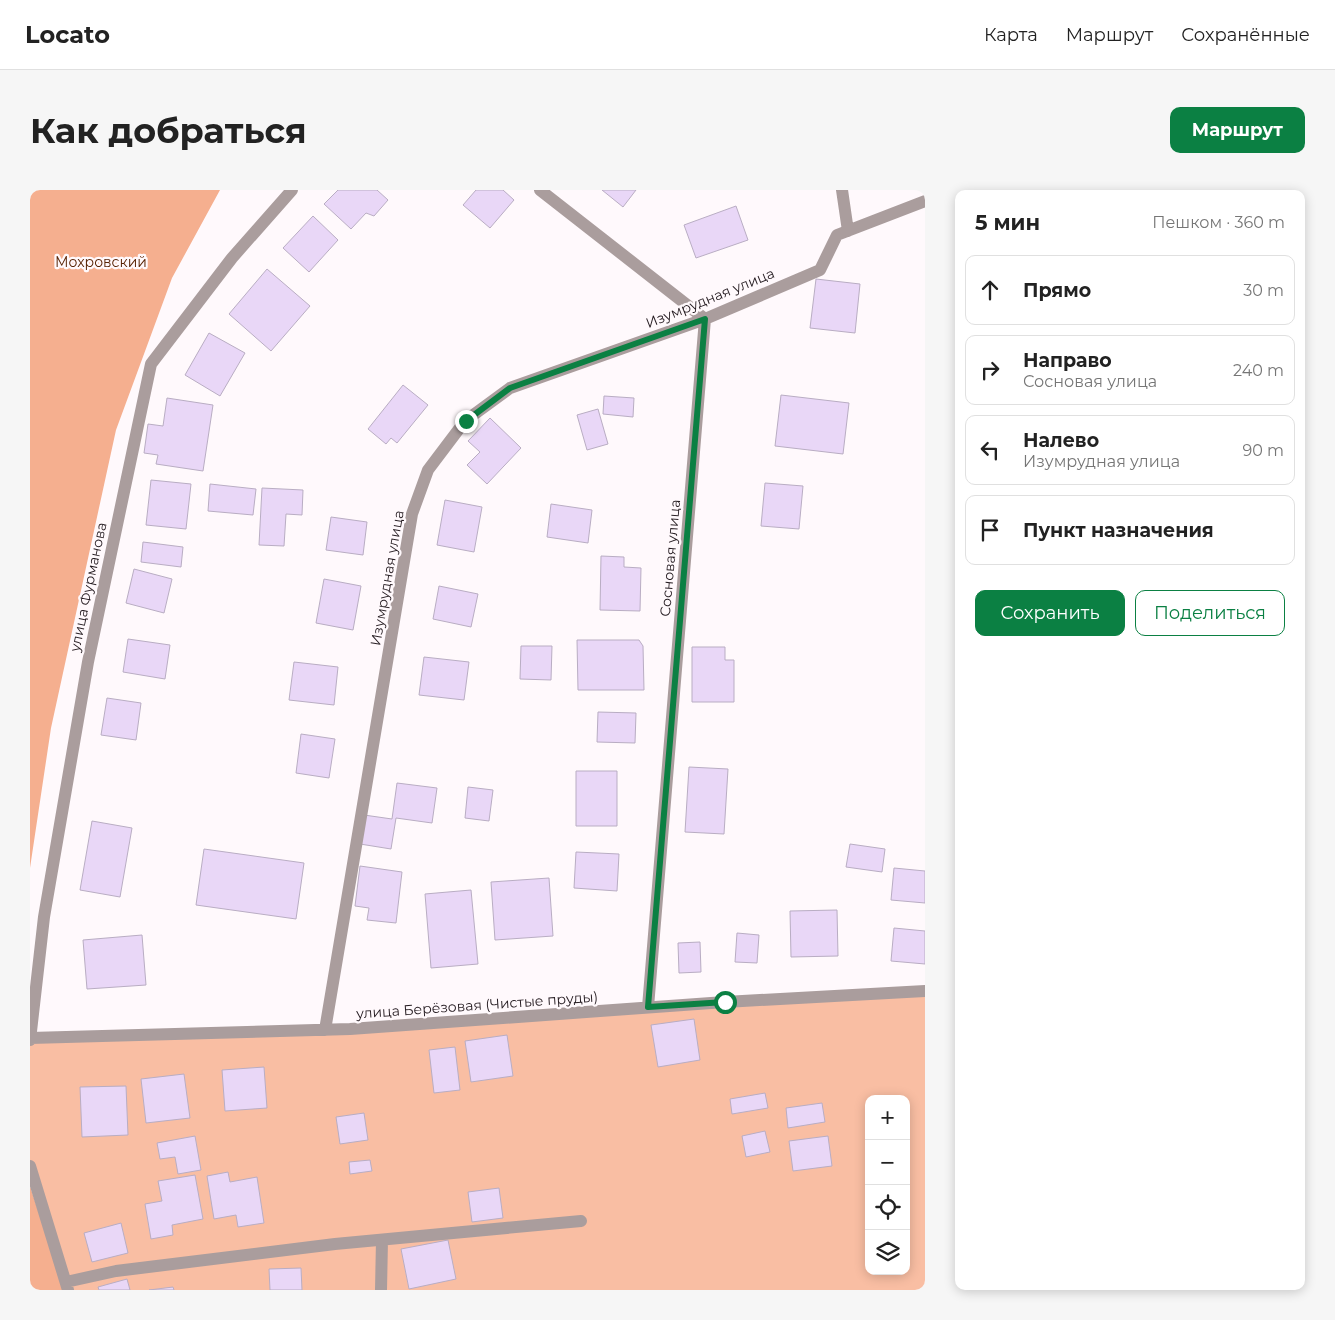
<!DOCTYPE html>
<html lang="ru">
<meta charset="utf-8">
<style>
body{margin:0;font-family:Montserrat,sans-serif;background:#f6f6f6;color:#222}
.controls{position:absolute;right:15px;bottom:15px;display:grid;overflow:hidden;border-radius:10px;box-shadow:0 2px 12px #0003}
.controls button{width:45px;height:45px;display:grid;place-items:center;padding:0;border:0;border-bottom:1px solid #e0e0e0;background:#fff;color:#222;font:25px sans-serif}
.stop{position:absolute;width:15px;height:15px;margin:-11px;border:4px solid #0b8043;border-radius:50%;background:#fff}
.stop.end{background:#0b8043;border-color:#fff;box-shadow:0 1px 5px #0008}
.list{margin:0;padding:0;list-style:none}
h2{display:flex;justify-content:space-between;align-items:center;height:65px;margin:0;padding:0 20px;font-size:21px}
h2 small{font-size:16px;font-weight:400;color:#767676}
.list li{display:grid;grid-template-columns:32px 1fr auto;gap:15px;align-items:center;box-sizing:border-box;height:70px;margin:0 10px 10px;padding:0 10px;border:1px solid #e0e0e0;border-radius:10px}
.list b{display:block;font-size:19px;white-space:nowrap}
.list p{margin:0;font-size:16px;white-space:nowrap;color:#767676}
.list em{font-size:16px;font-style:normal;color:#767676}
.actions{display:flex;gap:10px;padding:15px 20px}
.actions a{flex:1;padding:11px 0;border:1px solid #0b8043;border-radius:10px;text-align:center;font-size:18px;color:#0b8043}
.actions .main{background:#0b8043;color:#fff}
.icon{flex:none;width:28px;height:28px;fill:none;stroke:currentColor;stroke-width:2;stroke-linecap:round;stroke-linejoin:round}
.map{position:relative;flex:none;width:895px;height:1100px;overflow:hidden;border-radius:10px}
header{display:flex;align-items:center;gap:30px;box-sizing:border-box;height:70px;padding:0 25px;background:#fff;border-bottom:1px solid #e0e0e0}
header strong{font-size:24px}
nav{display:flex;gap:28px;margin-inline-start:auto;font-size:18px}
.intro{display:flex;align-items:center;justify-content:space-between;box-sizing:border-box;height:120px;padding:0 30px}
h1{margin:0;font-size:35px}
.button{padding:12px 22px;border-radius:10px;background:#0b8043;color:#fff;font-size:18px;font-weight:700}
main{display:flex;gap:30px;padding:0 30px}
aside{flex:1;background:#fff;border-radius:10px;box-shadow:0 2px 12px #0003}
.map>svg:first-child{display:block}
</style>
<header>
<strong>Locato</strong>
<nav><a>Карта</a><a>Маршрут</a><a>Сохранённые</a></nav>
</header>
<div class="intro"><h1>Как добраться</h1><a class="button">Маршрут</a></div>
<main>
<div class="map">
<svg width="895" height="1100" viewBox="0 0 895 1100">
<rect width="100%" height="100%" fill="#fff9fc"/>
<!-- green -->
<path fill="#f9bea3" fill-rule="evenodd" d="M895,801V1100H38L0,976V850L320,839ZM839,909H876V1081H839Z"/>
<!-- forest -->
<path fill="#f5af8f" d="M0,0H190L142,88L86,240L21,538L0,678Z
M0,996L34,1100H0Z"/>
<!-- building -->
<path fill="#e9d7f7" stroke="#b9adc3" d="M308,0H347L358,10L344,26L336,23L321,39L294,14Z
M446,0H473L484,10L460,38L433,15Z
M572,0H606L593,17Z
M706,16L718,50L666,68L654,35Z
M283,26L308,50L279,82L253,58Z
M237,79L280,116L241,161L199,124Z
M786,89L830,94L825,143L780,138Z
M179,143L215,163L190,206L155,185Z
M373,195L398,215L367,253L361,248L356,254L338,239Z
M751,205L819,213L813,264L745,256Z
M574,206L604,208L603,227L573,224Z
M137,208L183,215L173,281L126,274L128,265L114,263L118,234L133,236Z
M568,219L578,254L557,260L547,225Z
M460,228L491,258L457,294L437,275L450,262L438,251Z
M121,290L161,294L156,339L116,335Z
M735,293L773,296L769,339L731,336Z
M180,294L226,299L223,325L178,321Z
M232,298L273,300L272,325L256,324L254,356L229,355Z
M415,310L452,317L444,362L407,355Z
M521,314L562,320L558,353L517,347Z
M301,327L337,332L333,365L296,360Z
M113,352L153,357L151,377L111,372Z
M571,366L594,367V377L611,378L610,421L570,420Z
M104,379L142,389L134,423L96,413Z
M294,389L331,396L323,440L286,433Z
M409,396L448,404L441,437L403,429Z
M98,449L140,455L135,489L93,482Z
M547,450H609L613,456L614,500H548Z
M491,456H522L521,490L490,489Z
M662,457H695V470H704V512H662Z
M394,467L439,472L434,510L389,505Z
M264,472L308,477L304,515L259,510Z
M77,508L111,513L106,550L71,545Z
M568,522L606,523L605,553L567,552Z
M271,544L305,549L299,588L266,583Z
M659,577L698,579L694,644L655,642Z
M546,581H587V636H546Z
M367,593L407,598L402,633L366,628L361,659L330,654L334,625L362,629Z
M438,597L463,600L459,631L435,628Z
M62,631L102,638L90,707L50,700Z
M820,654L855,659L852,682L816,677Z
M174,659L274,673L266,729L166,715Z
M546,662L589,664L587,701L544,698Z
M330,676L372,682L366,733L337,730L339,718L325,716Z
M864,678L895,681V713L861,710Z
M519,688L523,746L465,750L461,692Z
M441,700L448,774L401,778L395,704Z
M807,720L808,766L761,767L760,721Z
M864,738L895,741V774L861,771Z
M707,743L729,745L727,773L705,772Z
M112,745L116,795L57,799L53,750Z
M670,752L671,782L649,783L648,753Z
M664,829L670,870L628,877L621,835Z
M477,845L483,886L441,892L435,851Z
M425,857L430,900L404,903L399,860Z
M234,877L237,918L195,921L192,880Z
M154,884L160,928L116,933L111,889Z
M96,896L98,945L52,947L50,897Z
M735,903L738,918L702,924L700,909Z
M792,913L795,932L758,938L756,918Z
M334,923L338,950L310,954L306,927Z
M735,941L740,962L716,967L712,946Z
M165,946L171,980L148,984L145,967L130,969L127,953Z
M798,946L802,976L763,981L759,951Z
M340,970L342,981L320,984L319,972Z
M198,982L200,992L227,987L234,1033L208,1037L206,1025L184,1029L177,986Z
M165,985L173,1029L142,1035L143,1045L121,1049L115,1014L132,1011L128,991Z
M469,998L473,1028L442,1032L438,1002Z
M91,1033L98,1063L62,1072L54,1043Z
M418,1050L426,1089L379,1099L371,1059Z
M271,1078L272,1100H240L239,1079Z
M97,1089L100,1100H69L68,1097Z
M143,1097L144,1100H119Z"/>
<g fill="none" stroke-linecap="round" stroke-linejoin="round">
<!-- street -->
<path stroke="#aa9d9d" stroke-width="12" d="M510,0L675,129L618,817
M812,0L818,41
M295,840L382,324L398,280L435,231L480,198L675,129L790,80L807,45L895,11
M0,848L320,839L695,812L895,801
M0,850L14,727L58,472L121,174L202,68L262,0
M0,976L38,1100
M36,1092L86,1081L305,1054L551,1031
M351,1100L352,1050"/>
</g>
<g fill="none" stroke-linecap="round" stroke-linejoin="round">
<!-- route -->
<path stroke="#0b8043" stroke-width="6" d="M436,231L480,198L675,129L618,817L695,812"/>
</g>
<g text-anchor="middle" stroke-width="4.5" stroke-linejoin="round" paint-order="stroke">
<!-- park labels -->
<g font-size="14" fill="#582304" stroke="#fff9fc">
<text x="71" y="77">Мохровский</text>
</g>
<!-- street labels -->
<g font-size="14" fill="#231a1f" stroke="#fff9fc">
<text transform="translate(680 108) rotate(-22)" y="5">Изумрудная улица</text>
<text transform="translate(640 368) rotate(-85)" y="5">Сосновая улица</text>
<text transform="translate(357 388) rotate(-80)" y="5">Изумрудная улица</text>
<text transform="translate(58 397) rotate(-78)" y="5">улица Фурманова</text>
<text transform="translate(447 815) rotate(-4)" y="5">улица Берёзовая (Чистые пруды)</text>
</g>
</g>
</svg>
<div class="controls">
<button>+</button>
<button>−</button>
<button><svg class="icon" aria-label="locate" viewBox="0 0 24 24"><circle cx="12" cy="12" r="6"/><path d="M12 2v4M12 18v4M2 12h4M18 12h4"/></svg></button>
<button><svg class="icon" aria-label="layers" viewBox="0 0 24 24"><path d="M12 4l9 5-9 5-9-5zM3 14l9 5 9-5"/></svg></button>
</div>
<div class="stop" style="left:695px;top:812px"></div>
<div class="stop end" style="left:436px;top:231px"></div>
</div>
<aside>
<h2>5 мин<small>Пешком · 360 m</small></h2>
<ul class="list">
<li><svg class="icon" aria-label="ahead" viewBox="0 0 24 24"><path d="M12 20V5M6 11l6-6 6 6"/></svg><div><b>Прямо</b></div><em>30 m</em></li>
<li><svg class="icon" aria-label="right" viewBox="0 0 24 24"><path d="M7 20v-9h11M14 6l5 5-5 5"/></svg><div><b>Направо</b><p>Сосновая улица</p></div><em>240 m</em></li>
<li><svg class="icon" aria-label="left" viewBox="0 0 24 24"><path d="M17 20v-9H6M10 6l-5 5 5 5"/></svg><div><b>Налево</b><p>Изумрудная улица</p></div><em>90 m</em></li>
<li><svg class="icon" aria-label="arrive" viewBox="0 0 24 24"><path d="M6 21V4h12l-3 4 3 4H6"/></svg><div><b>Пункт назначения</b></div></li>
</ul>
<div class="actions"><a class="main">Сохранить</a><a>Поделиться</a></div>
</aside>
</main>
